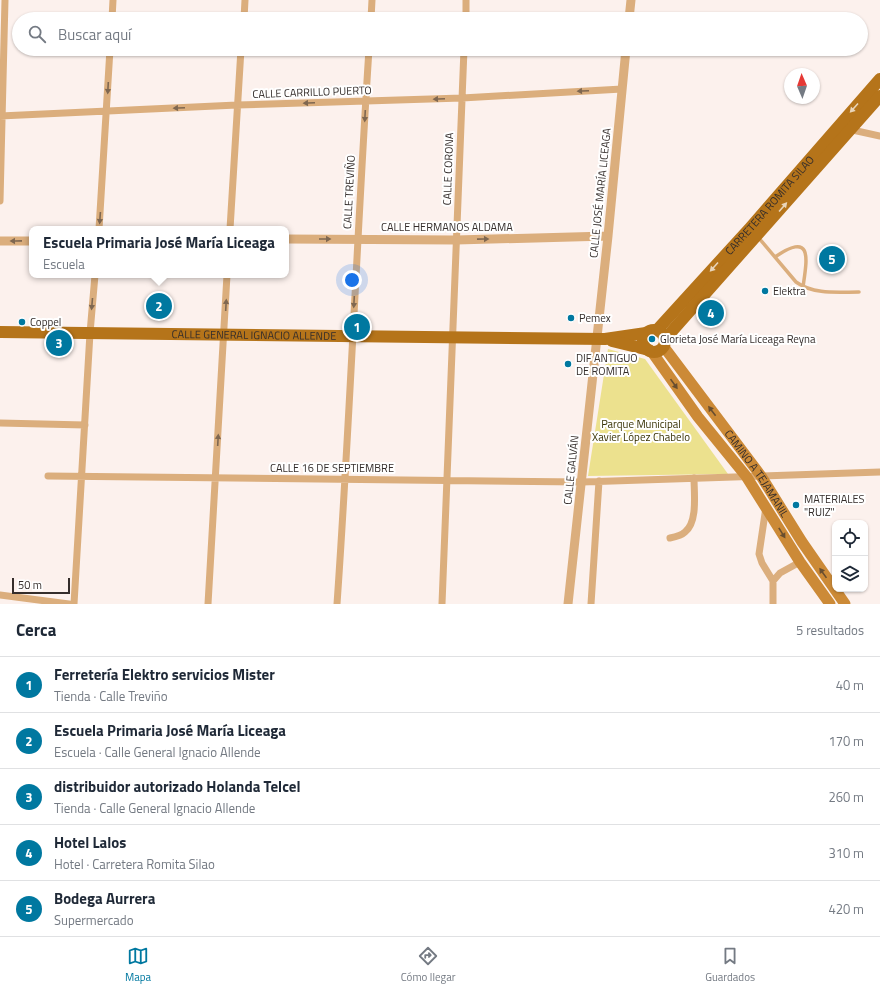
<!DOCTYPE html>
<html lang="es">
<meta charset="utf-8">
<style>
body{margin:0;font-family:"Titillium Web",sans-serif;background:#f6f6f7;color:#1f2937}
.controls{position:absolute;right:12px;bottom:12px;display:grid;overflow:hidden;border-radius:8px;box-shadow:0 1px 3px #0004}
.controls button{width:36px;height:36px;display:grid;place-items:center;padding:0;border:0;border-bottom:1px solid #e0e1e3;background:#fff;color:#1f2937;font:20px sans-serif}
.compass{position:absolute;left:784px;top:68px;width:36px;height:36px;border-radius:50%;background:#fff;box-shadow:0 1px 3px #0004;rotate:358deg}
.scale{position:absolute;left:12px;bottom:10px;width:58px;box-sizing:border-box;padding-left:4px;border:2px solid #342d2b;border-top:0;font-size:11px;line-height:14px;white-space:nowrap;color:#342d2b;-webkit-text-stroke:3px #fff;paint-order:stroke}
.you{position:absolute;left:352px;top:280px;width:14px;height:14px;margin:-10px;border:3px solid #fff;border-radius:50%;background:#1a73e8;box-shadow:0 0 0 6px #1a73e833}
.badge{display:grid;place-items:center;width:26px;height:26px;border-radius:50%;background:#0078a0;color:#fff;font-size:13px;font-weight:700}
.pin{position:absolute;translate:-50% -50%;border:2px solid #fff;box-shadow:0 1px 4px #0006}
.popup{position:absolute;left:29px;top:226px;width:260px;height:52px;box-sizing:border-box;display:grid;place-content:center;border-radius:8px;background:#fff;filter:drop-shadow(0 1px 3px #0005);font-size:13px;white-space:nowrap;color:#747a83}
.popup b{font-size:15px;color:#1f2937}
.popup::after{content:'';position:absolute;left:50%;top:100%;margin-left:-8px;border:8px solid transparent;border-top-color:#fff}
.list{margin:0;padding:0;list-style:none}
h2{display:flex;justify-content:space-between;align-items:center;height:52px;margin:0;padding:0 16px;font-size:17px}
h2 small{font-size:13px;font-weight:400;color:#747a83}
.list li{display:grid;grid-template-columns:26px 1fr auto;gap:12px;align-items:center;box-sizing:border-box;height:56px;padding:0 16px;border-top:1px solid #e0e1e3}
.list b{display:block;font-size:15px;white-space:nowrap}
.list p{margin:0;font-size:13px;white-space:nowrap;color:#747a83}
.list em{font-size:13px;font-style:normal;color:#747a83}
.icon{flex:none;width:22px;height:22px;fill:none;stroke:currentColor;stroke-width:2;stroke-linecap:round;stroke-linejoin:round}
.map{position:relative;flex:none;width:880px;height:604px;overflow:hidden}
.search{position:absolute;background:#fff;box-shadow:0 1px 3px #0004;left:12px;right:12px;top:12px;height:44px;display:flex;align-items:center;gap:10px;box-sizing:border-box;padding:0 14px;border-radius:22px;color:#747a83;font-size:15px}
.sheet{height:332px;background:#fff}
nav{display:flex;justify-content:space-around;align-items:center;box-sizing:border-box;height:56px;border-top:1px solid #e0e1e3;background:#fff;font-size:11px;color:#747a83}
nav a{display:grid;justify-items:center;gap:2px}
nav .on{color:#0078a0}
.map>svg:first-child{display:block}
</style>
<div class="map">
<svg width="880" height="604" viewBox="0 0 880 604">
<rect width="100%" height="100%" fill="#fcf1ed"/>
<!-- green -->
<path fill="#ece18e" d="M608,349L645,359L728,474L588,476Z"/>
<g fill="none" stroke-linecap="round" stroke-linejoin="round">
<!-- service -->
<path stroke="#dbae7d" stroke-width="3.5" d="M758,237L796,282C814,295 838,292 859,292
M775,257C813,231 807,259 803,287"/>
<!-- minor -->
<path stroke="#dbae7d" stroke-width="7" d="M112,19L113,0
M244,19L245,0
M371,19L372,0
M466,19V0
M0,116L237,105L462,98L622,89
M848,129L880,136
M0,201L5,0
M99,229L110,49
M230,229L241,49
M0,423L85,425
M48,476L582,482L880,472
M766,507L759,554L762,563L773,581V604
M670,538C675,537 682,535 685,532C698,522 694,493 694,478
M773,581L780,573L800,562
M0,595L69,604
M74,604L90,333L95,275
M208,604L227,275
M337,604C350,419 357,234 369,49
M442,604L464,49
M591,604L599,481"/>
<!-- tertiary -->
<path stroke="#dbae7d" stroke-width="9" d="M629,19L631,0
M286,239L456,240L608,236
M0,241H32
M568,604L608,236L626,49"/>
<!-- secondary -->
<g stroke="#cc8a37" stroke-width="11">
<path id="s1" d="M664,347L761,476L802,542L845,604"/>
<path d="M652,352L698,417L746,476L800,562L830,604"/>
</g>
<!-- primary -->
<g stroke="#b5741a" stroke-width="12">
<path id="s2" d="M657,330L750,228L880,79"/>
<circle cx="654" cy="341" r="11"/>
<path id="s3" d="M0,332L605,339L646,333"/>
<path d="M665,339L880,96"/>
<path d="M612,341L649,350"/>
</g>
</g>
<!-- one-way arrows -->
<defs><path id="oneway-solid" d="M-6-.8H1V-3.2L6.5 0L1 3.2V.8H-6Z"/></defs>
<g fill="#7f6750">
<use href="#oneway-solid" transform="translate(108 88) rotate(93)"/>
<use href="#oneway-solid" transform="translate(583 91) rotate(177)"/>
<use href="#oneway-solid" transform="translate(439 99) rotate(178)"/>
<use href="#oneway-solid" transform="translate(309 103) rotate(178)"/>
<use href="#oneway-solid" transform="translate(179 108) rotate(177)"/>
<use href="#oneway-solid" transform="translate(365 116) rotate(93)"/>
<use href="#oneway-solid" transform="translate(100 218) rotate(94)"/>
<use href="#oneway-solid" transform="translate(325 239)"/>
<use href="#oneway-solid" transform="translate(483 239) rotate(-1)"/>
<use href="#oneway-solid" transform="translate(16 241) rotate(179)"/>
<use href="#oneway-solid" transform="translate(354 302) rotate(93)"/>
<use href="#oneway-solid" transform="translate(92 304) rotate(95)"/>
<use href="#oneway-solid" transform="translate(226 305) rotate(-87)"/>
<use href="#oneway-solid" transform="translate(218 440) rotate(-87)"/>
</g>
<g fill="#e9d5ba">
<use href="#oneway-solid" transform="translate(854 108) rotate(132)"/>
<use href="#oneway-solid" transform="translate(783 207) rotate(-49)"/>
<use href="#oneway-solid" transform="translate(714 267) rotate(132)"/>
</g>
<g fill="#694e2f">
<use href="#oneway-solid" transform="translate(674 384) rotate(55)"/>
<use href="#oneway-solid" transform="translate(712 411) rotate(-127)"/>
<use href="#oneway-solid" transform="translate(782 533) rotate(58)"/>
<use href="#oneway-solid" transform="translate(823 573) rotate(-125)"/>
</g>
<!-- markers -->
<g fill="#0078a0" stroke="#fff" stroke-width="1.5">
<circle cx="765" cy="291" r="4"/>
<circle cx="571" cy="318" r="4"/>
<circle cx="22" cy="322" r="4"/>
<circle cx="652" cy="339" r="4"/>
<circle cx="568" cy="364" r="4"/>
<circle cx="796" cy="505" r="4"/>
</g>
<g text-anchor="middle" stroke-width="4" stroke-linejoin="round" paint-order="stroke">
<!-- street labels -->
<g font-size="11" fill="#342d2b" stroke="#fff">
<text transform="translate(312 92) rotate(-2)" y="4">CALLE CARRILLO PUERTO</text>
<text transform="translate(448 169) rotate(-88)" y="4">CALLE CORONA</text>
<text transform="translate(349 192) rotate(-87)" y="4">CALLE TREVIÑO</text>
<text transform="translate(600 193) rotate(-84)" y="4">CALLE JOSÉ MARÍA LICEAGA</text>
<text dy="4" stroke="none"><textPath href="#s2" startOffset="168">CARRETERA ROMITA SILAO</textPath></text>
<text x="447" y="231">CALLE HERMANOS ALDAMA</text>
<text dy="4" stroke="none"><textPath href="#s3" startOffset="254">CALLE GENERAL IGNACIO ALLENDE</textPath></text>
<text x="332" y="472">CALLE 16 DE SEPTIEMBRE</text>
<text transform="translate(571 470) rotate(-84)" y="4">CALLE GALVÁN</text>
<text dy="4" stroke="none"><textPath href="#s1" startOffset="157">CAMINO A TEJAMANIL</textPath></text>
</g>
<!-- poi labels -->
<g font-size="11" fill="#342d2b" stroke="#fff" text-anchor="start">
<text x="773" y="295">Elektra</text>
<text x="579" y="322">Pemex</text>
<text x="30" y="326">Coppel</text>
<text x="660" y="343">Glorieta José María Liceaga Reyna</text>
<text x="576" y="362">DIF ANTIGUO<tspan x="576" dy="13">DE ROMITA</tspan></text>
<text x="804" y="503">MATERIALES<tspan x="804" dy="13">"RUIZ"</tspan></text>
</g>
<!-- park labels -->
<g font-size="11" fill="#393305" stroke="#fff">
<text x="641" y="428">Parque Municipal<tspan x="641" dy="13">Xavier López Chabelo</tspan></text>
</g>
</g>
</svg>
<div class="controls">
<button><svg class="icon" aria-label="locate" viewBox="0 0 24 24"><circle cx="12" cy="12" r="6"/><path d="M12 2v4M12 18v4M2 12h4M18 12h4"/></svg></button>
<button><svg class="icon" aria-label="layers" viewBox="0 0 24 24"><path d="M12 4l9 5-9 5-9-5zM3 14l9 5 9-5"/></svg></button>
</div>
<svg class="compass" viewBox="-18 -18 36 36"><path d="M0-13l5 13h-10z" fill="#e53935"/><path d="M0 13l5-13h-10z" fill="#747a83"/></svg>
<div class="scale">50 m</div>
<div class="you"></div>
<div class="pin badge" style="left:357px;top:327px">1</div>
<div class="pin badge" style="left:159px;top:306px">2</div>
<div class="popup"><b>Escuela Primaria José María Liceaga</b>Escuela</div>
<div class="pin badge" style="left:59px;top:343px">3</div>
<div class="pin badge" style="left:711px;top:313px">4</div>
<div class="pin badge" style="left:832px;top:259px">5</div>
<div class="search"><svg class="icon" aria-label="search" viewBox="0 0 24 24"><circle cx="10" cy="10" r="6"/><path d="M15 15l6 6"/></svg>Buscar aquí</div>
</div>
<section class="sheet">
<h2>Cerca<small>5 resultados</small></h2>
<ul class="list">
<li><span class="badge">1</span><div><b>Ferretería Elektro servicios Mister</b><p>Tienda · Calle Treviño</p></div><em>40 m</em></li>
<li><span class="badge">2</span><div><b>Escuela Primaria José María Liceaga</b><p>Escuela · Calle General Ignacio Allende</p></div><em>170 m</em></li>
<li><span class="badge">3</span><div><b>distribuidor autorizado Holanda Telcel</b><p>Tienda · Calle General Ignacio Allende</p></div><em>260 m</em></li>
<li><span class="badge">4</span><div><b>Hotel Lalos</b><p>Hotel · Carretera Romita Silao</p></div><em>310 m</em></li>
<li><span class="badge">5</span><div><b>Bodega Aurrera</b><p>Supermercado</p></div><em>420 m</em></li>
</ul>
</section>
<nav>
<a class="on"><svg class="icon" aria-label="map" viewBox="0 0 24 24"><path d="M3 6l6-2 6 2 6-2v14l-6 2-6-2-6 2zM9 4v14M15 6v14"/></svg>Mapa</a>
<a><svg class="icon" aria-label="directions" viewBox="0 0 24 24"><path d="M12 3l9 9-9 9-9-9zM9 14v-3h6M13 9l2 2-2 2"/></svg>Cómo llegar</a>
<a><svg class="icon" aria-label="saved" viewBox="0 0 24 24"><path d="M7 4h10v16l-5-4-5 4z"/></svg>Guardados</a>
</nav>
